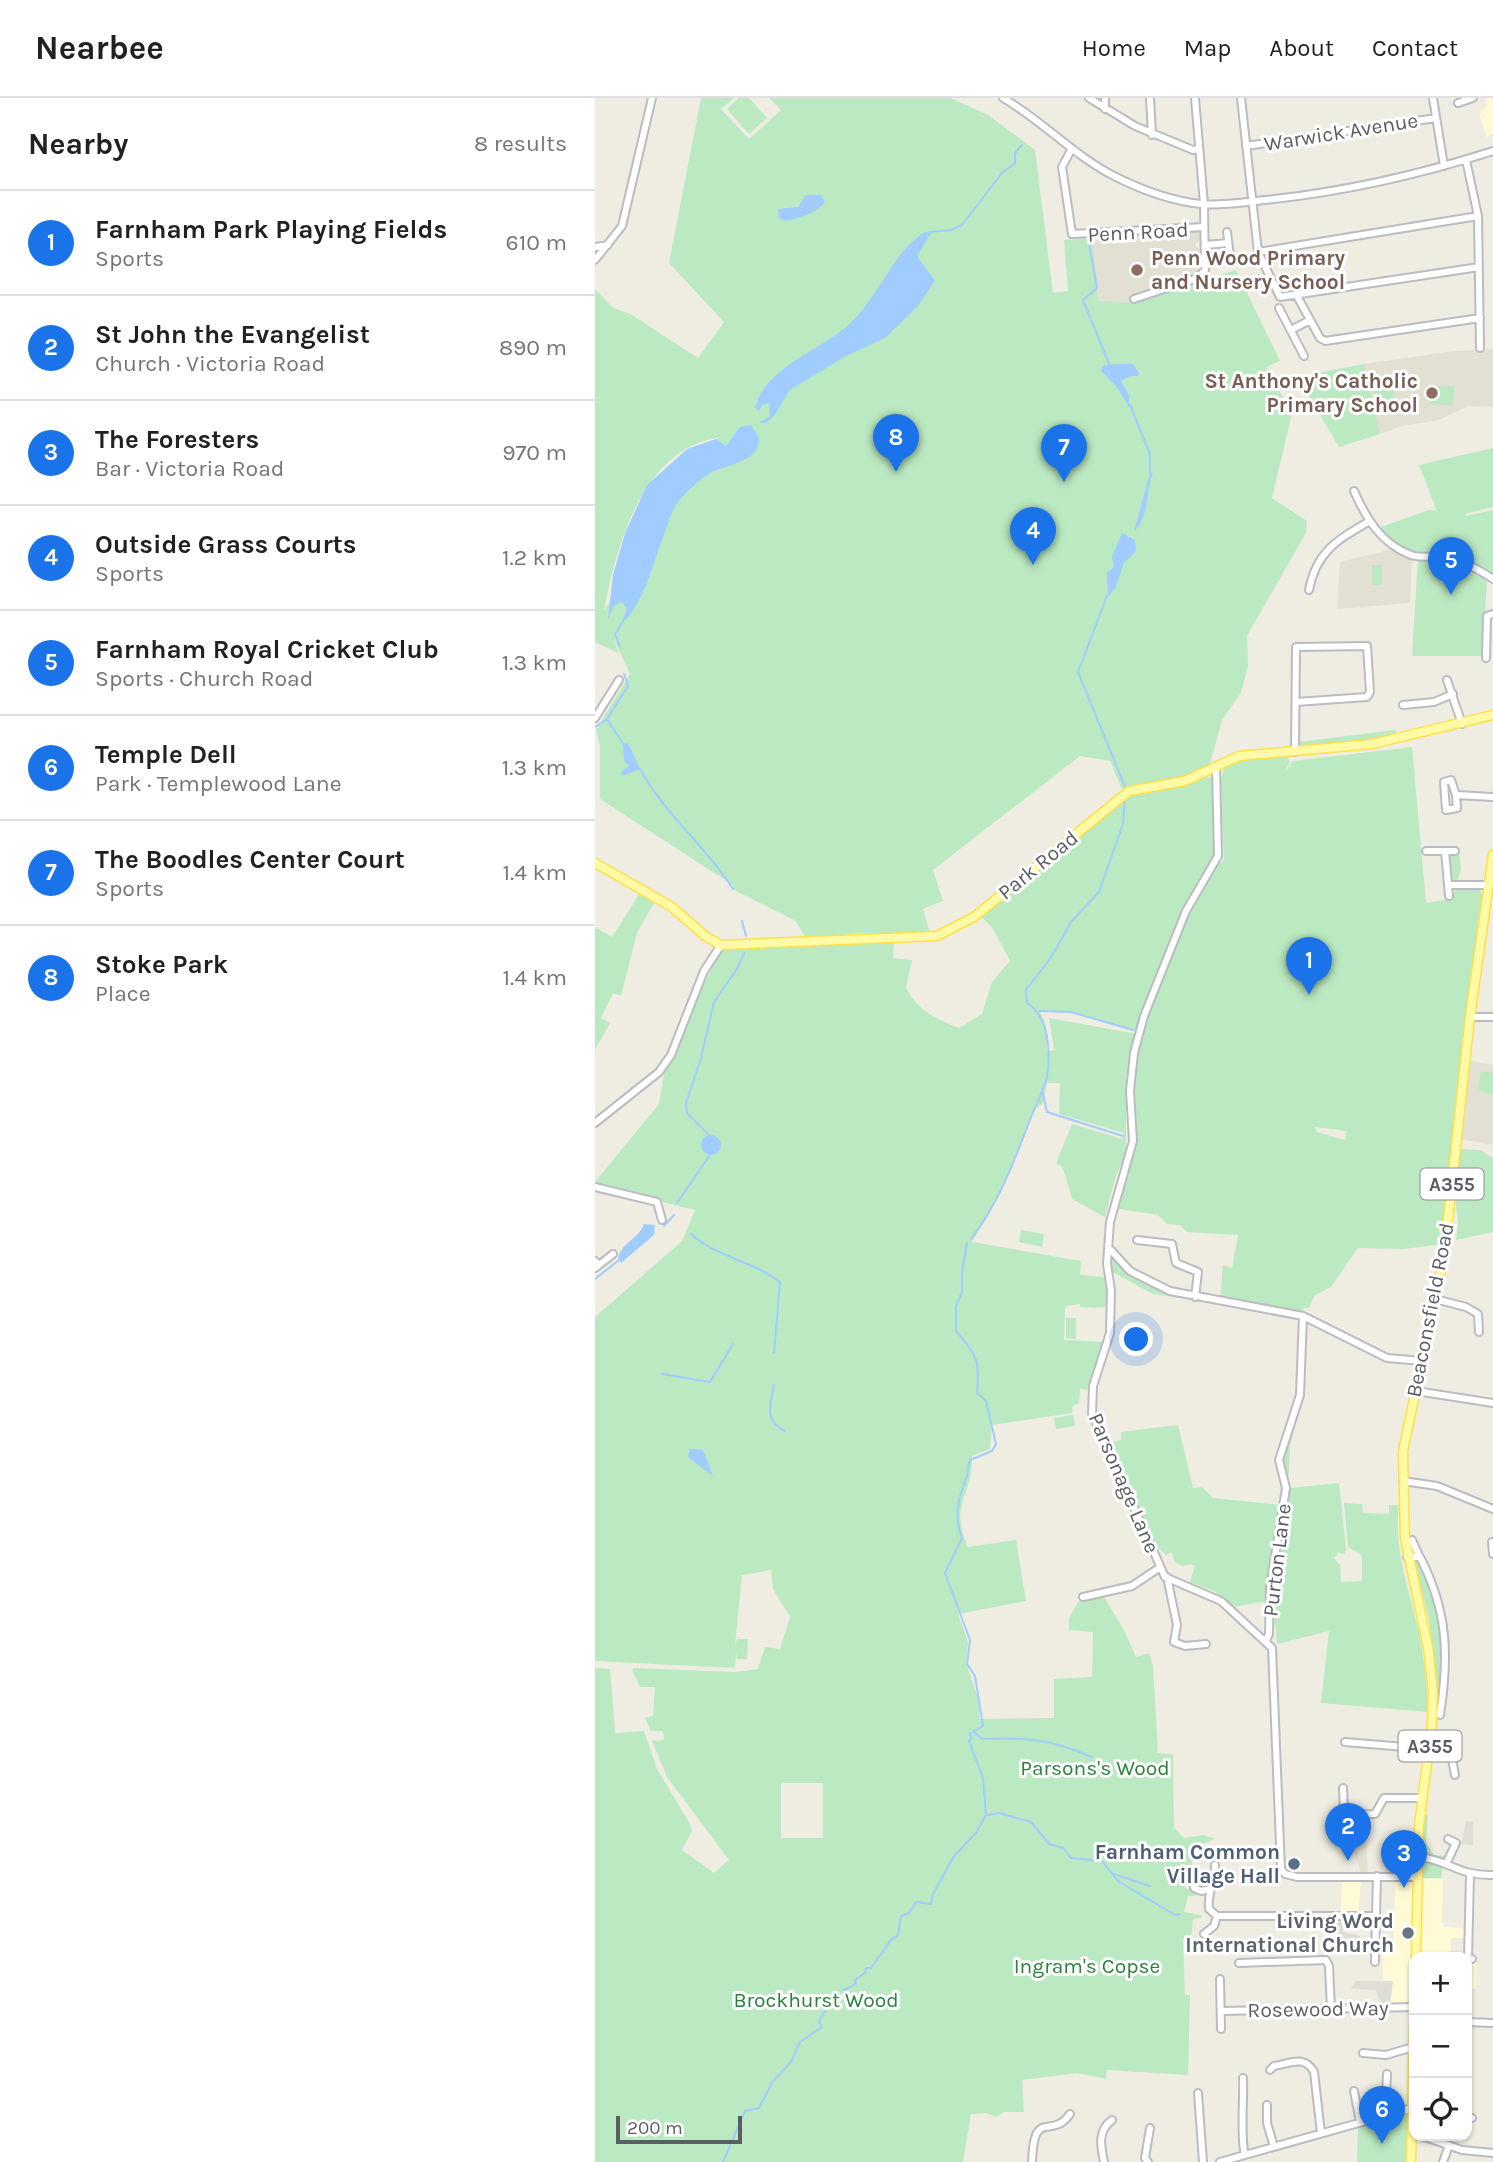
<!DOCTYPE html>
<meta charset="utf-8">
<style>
body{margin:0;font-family:Karla,sans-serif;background:#f6f6f6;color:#202124}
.controls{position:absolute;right:21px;bottom:21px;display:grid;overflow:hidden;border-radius:14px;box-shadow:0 2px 5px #0004}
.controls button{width:63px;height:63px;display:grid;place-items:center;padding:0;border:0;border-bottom:2px solid #e0e0e0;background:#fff;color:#202124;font:35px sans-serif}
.scale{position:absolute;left:21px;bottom:18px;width:126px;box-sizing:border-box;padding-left:7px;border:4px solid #5a5e64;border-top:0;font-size:19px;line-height:24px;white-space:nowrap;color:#5a5e64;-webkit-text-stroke:5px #fff;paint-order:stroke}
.you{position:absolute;left:542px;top:1242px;width:24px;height:24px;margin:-18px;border:5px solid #fff;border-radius:50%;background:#1a73e8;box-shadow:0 0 0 10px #1a73e833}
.badge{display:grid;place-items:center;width:46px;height:46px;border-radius:50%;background:#1a73e8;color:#fff;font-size:23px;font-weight:700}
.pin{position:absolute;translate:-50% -58px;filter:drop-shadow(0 2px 4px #0008)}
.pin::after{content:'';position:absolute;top:37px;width:24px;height:21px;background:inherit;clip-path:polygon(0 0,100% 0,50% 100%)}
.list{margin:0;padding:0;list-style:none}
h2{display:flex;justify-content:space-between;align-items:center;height:91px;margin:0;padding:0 28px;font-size:30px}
h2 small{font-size:23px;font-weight:400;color:#757577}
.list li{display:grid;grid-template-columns:46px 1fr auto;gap:21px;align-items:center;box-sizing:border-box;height:105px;padding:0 28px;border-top:2px solid #e0e0e0}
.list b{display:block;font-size:26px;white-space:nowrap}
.list p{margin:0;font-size:23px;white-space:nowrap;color:#757577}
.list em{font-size:23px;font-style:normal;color:#757577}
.icon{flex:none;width:38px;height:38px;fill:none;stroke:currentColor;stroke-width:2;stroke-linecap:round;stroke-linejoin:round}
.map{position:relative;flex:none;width:898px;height:2064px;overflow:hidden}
header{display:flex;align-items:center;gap:42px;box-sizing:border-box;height:98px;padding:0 35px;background:#fff;border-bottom:2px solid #e0e0e0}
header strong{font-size:33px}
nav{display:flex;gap:38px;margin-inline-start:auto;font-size:24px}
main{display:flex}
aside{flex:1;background:#fff}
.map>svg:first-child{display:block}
</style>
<header>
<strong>Nearbee</strong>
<nav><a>Home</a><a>Map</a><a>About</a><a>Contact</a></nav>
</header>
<main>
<aside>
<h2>Nearby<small>8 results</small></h2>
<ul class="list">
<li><span class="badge">1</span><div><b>Farnham Park Playing Fields</b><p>Sports</p></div><em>610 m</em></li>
<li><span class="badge">2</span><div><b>St John the Evangelist</b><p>Church · Victoria Road</p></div><em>890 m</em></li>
<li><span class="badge">3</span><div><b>The Foresters</b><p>Bar · Victoria Road</p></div><em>970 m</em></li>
<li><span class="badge">4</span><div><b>Outside Grass Courts</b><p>Sports</p></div><em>1.2 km</em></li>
<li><span class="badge">5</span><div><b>Farnham Royal Cricket Club</b><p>Sports · Church Road</p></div><em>1.3 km</em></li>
<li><span class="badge">6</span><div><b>Temple Dell</b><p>Park · Templewood Lane</p></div><em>1.3 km</em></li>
<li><span class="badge">7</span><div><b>The Boodles Center Court</b><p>Sports</p></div><em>1.4 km</em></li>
<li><span class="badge">8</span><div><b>Stoke Park</b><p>Place</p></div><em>1.4 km</em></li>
</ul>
</aside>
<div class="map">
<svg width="898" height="2064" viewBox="0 0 898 2064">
<rect width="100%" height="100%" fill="#efede2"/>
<!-- commercial -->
<path fill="#fffad6" d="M892,0H898V36L891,39L885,19L886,12L891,10Z
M747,1781L766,1782L763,1815L746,1816Z
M800,1781H848L847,1825L849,1829L872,1831L871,1840H856L855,1859H819V1907L795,1906L798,1884L788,1883L787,1845H799Z
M872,1863L882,1864L881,1891L873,1890V1899Z"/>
<!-- industrial -->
<path fill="#dfded6" d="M871,1723L878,1724V1747L866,1746Z
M741,1821H747L748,1834L765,1838V1845H744Z
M760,1883H798L795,1906H786L781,1892L756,1891Z"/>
<!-- education -->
<path fill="#e1e0d2" d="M603,133L607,139L600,147L608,155V168L600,178L602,185L571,196L552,208L479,202L478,152L482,139Z
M898,251V309L873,308L844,322L807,328L785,336L769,266L859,253Z
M798,451L817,460L815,505L742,511L745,464Z
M876,963L898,967V1047L866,1041Z
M757,1724H770L773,1775H766L758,1752Z"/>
<!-- green -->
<path fill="#bbe9c1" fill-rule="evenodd" d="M106,0H139L126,11L154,41L186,12L174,0H356L393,17L440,52L458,195L473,193L469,142L497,140L503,203L537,205L641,172L685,263L671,269L697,315L677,400L712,423L711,435L652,538L653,568L646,595L627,622L615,666L628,661L607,674L575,684L527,691L515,663L485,658L338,772L348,803L328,811L335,835H267L210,839L201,823L137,791L138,787L5,701V648L1,632L35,576L19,541L23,555L0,544V191L17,209L37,217L103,260L129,224L74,165ZM123,340L74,404L9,513C20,450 48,350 123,340Z
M144,0H154L172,20L154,36L132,11Z
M769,266L785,336L744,349L707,287L720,283L717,276Z
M795,277L803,308L783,313L776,281Z
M834,288H859L858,307L834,306Z
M898,350V409L870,416L871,418L898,412V479L858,456L854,449L848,455C814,455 809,452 783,430L834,412L842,413L824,367Z
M823,461L858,467L892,482L888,558H817Z
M777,467H787V487H777Z
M800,632L803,639L702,649L703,644Z
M817,649L831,805L857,801L861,790H883L887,796H890L848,1146L809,1151L763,1150L736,1189L720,1197L714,1210H709L706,1215L625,1202L628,1167L637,1170L643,1137L592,1134L585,1127L572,1126L563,1117L524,1111C529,1087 539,1062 541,1038C543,1001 535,975 545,936C561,876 592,819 624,766L629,762L626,681L630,668L654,660L691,657L695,664L690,674L698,663ZM720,1029L751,1033L750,1042L722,1034Z
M606,679L619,680L620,760L578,842L541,933L483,915L444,912L451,927L452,954L459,952L454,920L542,936L531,979V1056L521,1077L510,1119L477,1101L468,1070L461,1065L477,1026L527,1041L529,1035L464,1016L465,985H452L448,1005L440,1011L403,1098L377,1144L486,1163L485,1177L511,1179L514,1206L508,1210L485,1209V1206L470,1208L469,1242L508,1244L492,1292L485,1291L484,1306L478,1307L477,1315L397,1327L395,1351L377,1358C379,1396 353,1406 373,1449L421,1442L431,1503L363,1516L373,1544L371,1565L384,1603V1621L459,1620V1581L497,1579L498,1534L474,1532V1520L485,1501L507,1496L528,1530L541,1559L554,1555L558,1568L563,1655L578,1656L579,1730L589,1740L609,1737L620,1741L601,1749L590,1790L601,1794V1798H593L589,1814L606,1817L607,1820L598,1821L596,1841H588L590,1897H595L593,1977L512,1972L511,1981L483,1975L427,1982L429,2014H409L401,2019L392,2015L376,2016L368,2064H0V1570L15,1571L20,1635L49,1633L62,1671L95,1726L97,1733L87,1752L119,1775L134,1762L72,1679L57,1643L69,1642L68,1633H56L50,1620L58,1618L60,1589H45L37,1572L39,1570L140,1574L163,1571L170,1549L185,1551L195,1519L178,1491L176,1472L147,1477L140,1547L142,1541H153L152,1561H142L141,1555L140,1570L0,1563V1219L87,1143L100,1112L7,1089L0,1084L64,1006L69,975L125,852L299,843L298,860L317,862L311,890C323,913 341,921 364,930L387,916L397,884L415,863L397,829L385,818L535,696L582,689ZM186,1685H228V1740H186Z
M858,753H864L866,772L862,784L857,782L863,786L856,784L854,757Z
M45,795L60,803L42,835L26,898L18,895L6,920L15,925L0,952V829L17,839Z
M886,973L898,975V996L883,993Z
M865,1051L885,1052L898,1060V1134L861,1142L863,1126L860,1098Z
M426,1132L449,1136L447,1149L424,1144Z
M520,1162L532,1174L594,1201L558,1196L516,1173L515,1165Z
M471,1220H481V1241L471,1240Z
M706,1305L695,1348L694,1377L690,1378L685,1361Z
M478,1317L480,1328L461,1331L459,1320Z
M583,1327L598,1390L607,1389L618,1400L687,1407L671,1503L640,1509L619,1493L595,1484L600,1468L596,1466L588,1468L580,1464L577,1454L571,1457C552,1442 548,1416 538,1394C531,1377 521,1362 514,1345L526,1342V1334Z
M744,1385L751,1452L749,1456L743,1455L739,1460L745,1467L746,1484L767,1483V1457L753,1449L749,1405L767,1406L768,1415L794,1416V1407H804C798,1451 814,1491 824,1534C829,1560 832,1587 833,1614L726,1605L734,1533L682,1546L678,1502L695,1390Z
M824,1461C848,1514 847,1532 848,1589L841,1588L834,1521L819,1462Z
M828,1717H833L831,1745L839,1757L853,1758L850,1762L829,1755Z
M833,1763L848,1769L846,1780H826V1767Z
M808,2016L812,2018V2064H762L763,2029Z"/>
<!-- water -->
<path fill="#a1ccff" d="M211,97H226L230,104C222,115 203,121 189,123L184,120L183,111L203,109Z
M330,134L336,135L322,158L340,183L322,209L290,240L251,258L195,292L179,318L171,325H164L175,318L174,305L167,307L164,313L160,310C169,271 223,253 251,229C284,201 297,154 330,134Z
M518,266H538L544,275L543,278H535L526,283L534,297V309L521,288L506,273L507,268Z
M156,327L164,340C164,365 132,366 115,375C104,382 91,394 83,404C76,413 74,424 70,434C58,464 50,504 26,527L32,510L26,504L19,508L13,521L18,477L30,435L52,387L92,351L121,341L131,348L145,329Z
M555,375H558C551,391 554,421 539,433Z
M527,435L540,442L541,453L529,465L521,489L513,499L512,475L519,469L517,459Z
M33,645L45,671L28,678L26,674L34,668L29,662L28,646Z
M106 1047a10 10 0 1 1 20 0a10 10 0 1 1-20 0Z
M49,1126L60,1127L59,1137L26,1165L23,1160C27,1144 44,1141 49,1126Z
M95,1351L108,1352L118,1378L93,1359Z"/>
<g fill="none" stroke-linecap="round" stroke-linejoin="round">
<!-- stream -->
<path stroke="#a1ccff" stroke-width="2" d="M334,134L356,132L367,127L407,75L420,65V55L427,47
M494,145L502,190L488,202L515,268
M535,307L555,356V375
M512,498L483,574L531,691
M25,549L20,536L27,525
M12,621L28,646
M0,629L12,621L33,588L29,576
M45,671C71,718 110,747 138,791
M147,823L151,838
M444,913L476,914L538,932
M447,991L452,1014L528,1038
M114,1037L92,1015L91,1005L106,960L119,904L142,871L149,855
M82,1105L115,1057
M69,1128L79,1117
M96,1136C121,1159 158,1163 185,1184L179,1255
M376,1141C404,1105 420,1061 436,1019C441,1007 449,992 452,979C456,954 454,919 432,905L431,892L455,861L476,824L504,794L528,726L530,700
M0,1181L24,1162
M67,1276L115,1284L138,1246
M179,1287C175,1308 169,1323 190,1333
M379,1634L387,1641C432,1639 455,1641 497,1659
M393,1717L404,1715L436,1724L454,1746L468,1750L476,1760L507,1763L523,1783L580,1817L585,1816
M519,1776L555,1788
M128,2064L150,2013L164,2010L178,1983L196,1964L205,1944L227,1929L224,1924C227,1910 246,1906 249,1892L261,1886L260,1882L270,1875L271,1870H276L295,1843L303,1837L306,1818L314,1815L321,1804L336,1806L338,1796L359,1758L381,1735L391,1717L388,1680L374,1643L377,1640L374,1636L388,1628L380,1578L372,1566L375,1542L350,1475L367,1440C358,1419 364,1398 372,1378C374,1372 372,1368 375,1362L397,1353L401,1346L391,1303L382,1295C385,1264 382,1256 361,1233V1208L367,1194V1174L372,1145"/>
<!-- minor casing -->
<g stroke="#babcc2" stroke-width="10">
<path id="minor" d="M408,0C448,23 479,58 521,79C547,92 577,103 606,106C627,108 649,104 670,102C748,94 823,77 898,53
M494,0L540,28L598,52L604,51
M510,0V11
M555,0L557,37
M646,0L663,154L685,199L884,169
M838,0L849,68
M863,5L878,0
M651,48L841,20
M476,52L467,69L477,136L609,129
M871,62L883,118L885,250
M611,147L633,145
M0,149L13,147
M663,154L883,118
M0,162L27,128L57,0
M617,163L635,158L632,134
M702,198L725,240L730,243L885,220
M539,201L602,180L610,172L609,106L600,0
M684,210L709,258
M696,232L715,222
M759,393C771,420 786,446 816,457C823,460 834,458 843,459C862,461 882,470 898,481
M714,492C721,454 742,442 773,424
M891,560L892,518L898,516
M852,582L867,626
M808,607L839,604L858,596
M0,620L24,582
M700,654L701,549L772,548L775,594L772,599L701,604
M621,669L623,758L591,813L549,918L539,955L535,993L538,1043L515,1124L512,1166L516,1192L515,1235L498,1288L497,1316L570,1479L626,1503L677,1550L686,1771L690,1776L702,1779H822
M861,697L856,682L849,684L851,712L862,710L861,697L898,699
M831,753H860
M850,753L854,798
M853,787H894
M875,919H898
M0,1025L64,974L76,957L109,873L126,847
M0,1089L62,1104L67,1122
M542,1142L577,1146L581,1165L603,1174L600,1199
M513,1149L535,1173L575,1193L708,1218L792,1260L827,1263
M0,1163L4,1167L0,1170
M4,1167L18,1156
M840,1201L871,1209L883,1216L884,1234
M821,1293L898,1305
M808,1383L842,1388L898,1411
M817,1442L824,1458
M897,1444L898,1456
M812,1459H825C853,1513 854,1558 845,1617
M572,1479L582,1527L579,1544L590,1548L611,1546
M488,1499L537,1488L564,1470
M671,1543L674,1536L675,1489L691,1390L684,1362L705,1297L708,1218
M750,1644L834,1651
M835,1648L857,1661L860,1677
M748,1690L749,1714L752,1717L780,1716L789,1700H827
M824,1759C854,1762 863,1778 898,1777
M851,1766L861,1745L853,1741
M620,1767C620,1783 612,1795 614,1811L622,1818H782
M875,1777L873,1861H877
M597,1778L599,1790L606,1793L616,1791
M609,1836L619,1828L622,1818
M780,1864L782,1778
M644,1865L731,1862L734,1868L736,1911
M625,1881L626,1931
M626,1913L819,1909
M872,1924L898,1925
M768,1955L791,1957L818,1949
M675,1972L679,1968C695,1966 709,1956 719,1974L726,2035
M648,1980C649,1999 645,2041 650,2057
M759,1993L765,2024
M603,1995L608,2064
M672,2007V2025L679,2049
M790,2017L792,1976
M872,2020H877
M827,2038L867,2052L898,2055
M437,2064C439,2008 456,2043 475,2016
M509,2064C506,2049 502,2033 517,2022
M553,2064L550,2060L555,2030
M625,2064L817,2010
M848,2064L854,2047"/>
</g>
<!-- major casing -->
<g stroke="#ffe04a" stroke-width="11">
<path id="major" d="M0,765L77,809L110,838L126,847L342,838L379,819L534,693L590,683L644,658L777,646L898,617
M821,1859L824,1728L837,1626L838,1594L833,1549L810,1440L808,1353L849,1159L875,919L898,757
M819,1903V1914
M816,2064L819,1928"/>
</g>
<!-- minor -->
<use href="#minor" stroke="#fff" stroke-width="6"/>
<!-- major -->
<use href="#major" stroke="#fffaa6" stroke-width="8"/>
</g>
<!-- markers -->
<g fill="#8d6e63" stroke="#fff" stroke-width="2.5">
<circle cx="542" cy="172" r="7"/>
<circle cx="837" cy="295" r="7"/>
</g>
<circle fill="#5c6f8a" stroke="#fff" stroke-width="2.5" cx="699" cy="1766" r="7"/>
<circle fill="#6b7280" stroke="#fff" stroke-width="2.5" cx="813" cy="1835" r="7"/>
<g text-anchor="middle" stroke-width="6" stroke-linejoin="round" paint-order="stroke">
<!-- shield labels -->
<g fill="#fff" stroke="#8c8e92" stroke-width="2">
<rect x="825.5" y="1070.5" width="63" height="31" rx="5"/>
<rect x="803.5" y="1632.5" width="63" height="31" rx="5"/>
</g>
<g font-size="19" font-weight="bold" fill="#5a5e64">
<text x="857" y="1093">A355</text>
<text x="835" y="1655">A355</text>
</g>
<!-- street labels -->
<g font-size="21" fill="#5a5e64" stroke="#fff">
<text transform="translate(746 34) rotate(-9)" y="7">Warwick Avenue</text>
<text transform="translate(543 134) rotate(-3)" y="7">Penn Road</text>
<text transform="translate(443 767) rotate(-39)" y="7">Park Road</text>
<text transform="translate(835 1212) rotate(-79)" y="7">Beaconsfield Road</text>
<text transform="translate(529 1385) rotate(67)" y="7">Parsonage Lane</text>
<text transform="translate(682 1462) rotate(-83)" y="7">Purton Lane</text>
<text transform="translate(723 1911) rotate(-1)" y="7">Rosewood Way</text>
</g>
<!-- education labels -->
<g font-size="21" font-weight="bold" fill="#785e54" stroke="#fff" text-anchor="start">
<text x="556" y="167">Penn Wood Primary<tspan x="556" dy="24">and Nursery School</tspan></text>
<text x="823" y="290" text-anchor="end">St Anthony's Catholic<tspan x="823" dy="24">Primary School</tspan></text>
</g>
<!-- park labels -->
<g font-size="21" fill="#2b823a" stroke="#fff">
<text x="500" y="1677">Parsons's Wood</text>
<text x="492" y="1875">Ingram's Copse</text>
<text x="221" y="1909">Brockhurst Wood</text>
</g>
<!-- service labels -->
<g font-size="21" font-weight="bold" fill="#4e5e75" stroke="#fff" text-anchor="end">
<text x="685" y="1761">Farnham Common<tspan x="685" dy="24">Village Hall</tspan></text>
</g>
<!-- worship labels -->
<g font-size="21" font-weight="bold" fill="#5b616d" stroke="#fff" text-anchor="end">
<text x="799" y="1830">Living Word<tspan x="799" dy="24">International Church</tspan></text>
</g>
</g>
</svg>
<div class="controls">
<button>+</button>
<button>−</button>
<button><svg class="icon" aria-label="locate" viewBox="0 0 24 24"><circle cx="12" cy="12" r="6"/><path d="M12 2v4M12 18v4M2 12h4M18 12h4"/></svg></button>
</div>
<div class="scale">200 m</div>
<div class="you"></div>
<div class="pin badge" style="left:714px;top:897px">1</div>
<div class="pin badge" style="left:753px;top:1763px">2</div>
<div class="pin badge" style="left:809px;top:1790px">3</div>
<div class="pin badge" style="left:438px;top:467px">4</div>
<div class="pin badge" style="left:856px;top:497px">5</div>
<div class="pin badge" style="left:787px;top:2046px">6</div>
<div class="pin badge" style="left:469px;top:384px">7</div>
<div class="pin badge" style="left:301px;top:374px">8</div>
</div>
</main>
